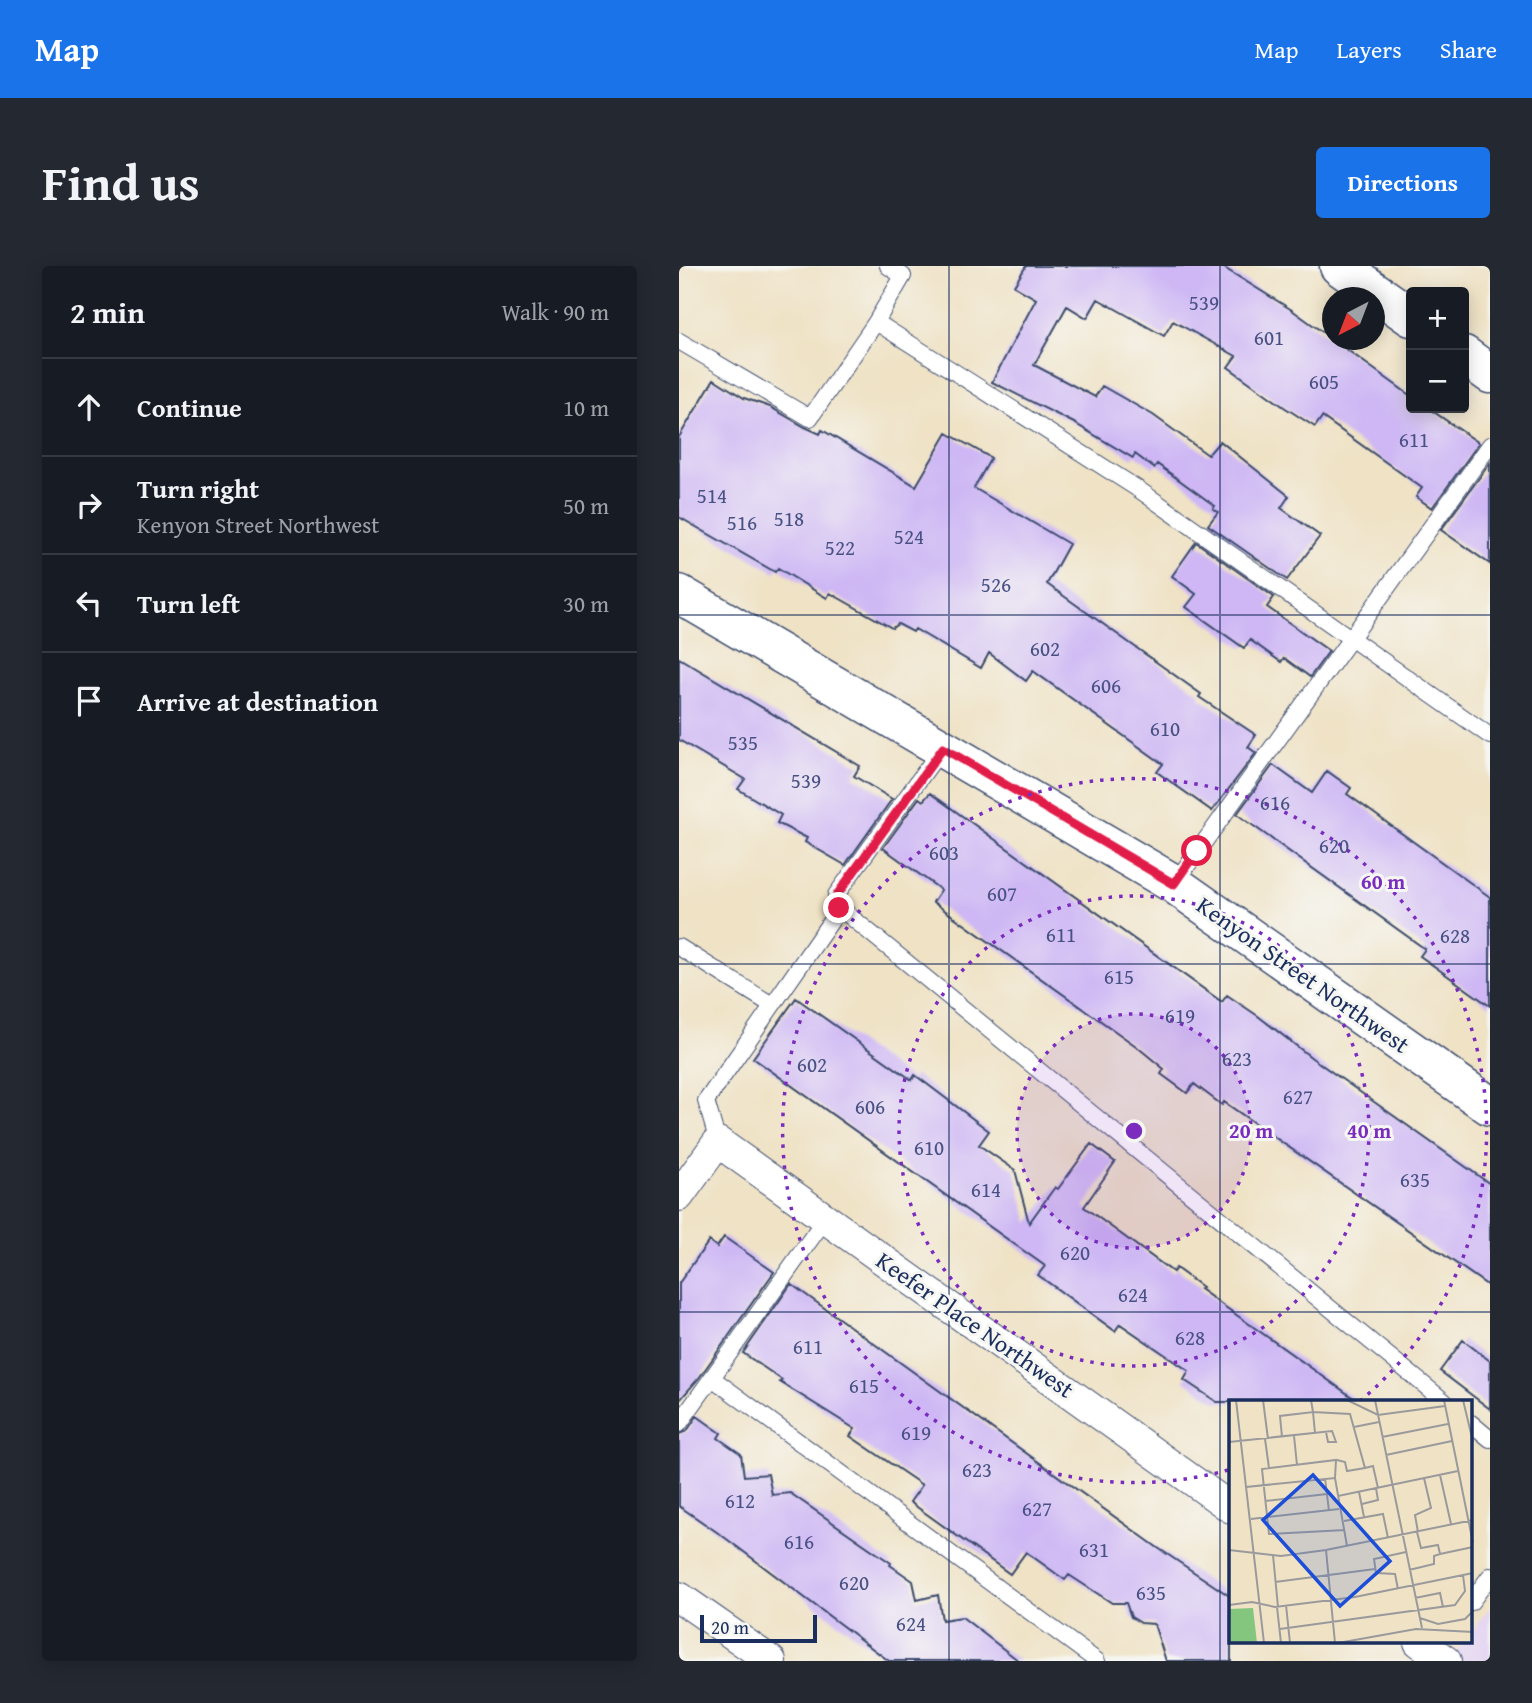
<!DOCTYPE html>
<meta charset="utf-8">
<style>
body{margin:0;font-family:"Gentium Book Plus",serif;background:#242831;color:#f1f3f6}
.controls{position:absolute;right:21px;top:21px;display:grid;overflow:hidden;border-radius:7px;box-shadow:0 4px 18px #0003}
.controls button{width:63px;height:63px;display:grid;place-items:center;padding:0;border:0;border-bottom:2px solid #363941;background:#171b24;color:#f1f3f6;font:35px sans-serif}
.compass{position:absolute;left:643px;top:21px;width:63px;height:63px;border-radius:50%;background:#171b24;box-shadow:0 4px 18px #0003;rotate:222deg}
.scale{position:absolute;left:21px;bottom:18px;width:117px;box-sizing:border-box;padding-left:7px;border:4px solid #1b2f5e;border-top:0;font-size:19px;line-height:24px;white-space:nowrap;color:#1b2f5e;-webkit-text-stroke:5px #f6f6f2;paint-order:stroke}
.stop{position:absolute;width:21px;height:21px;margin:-16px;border:5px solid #e11d48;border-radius:50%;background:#fff}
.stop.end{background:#e11d48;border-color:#fff;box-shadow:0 2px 7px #0008}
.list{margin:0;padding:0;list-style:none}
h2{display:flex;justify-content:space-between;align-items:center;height:91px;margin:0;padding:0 28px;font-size:30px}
h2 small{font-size:23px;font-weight:400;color:#9ea1a6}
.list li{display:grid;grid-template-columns:46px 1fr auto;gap:21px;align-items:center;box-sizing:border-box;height:98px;padding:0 28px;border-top:2px solid #363941}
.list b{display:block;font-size:26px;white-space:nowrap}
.list p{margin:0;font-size:23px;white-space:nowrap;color:#9ea1a6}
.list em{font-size:23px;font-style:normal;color:#9ea1a6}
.icon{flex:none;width:38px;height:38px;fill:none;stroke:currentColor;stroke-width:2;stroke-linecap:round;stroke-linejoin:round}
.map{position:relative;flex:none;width:811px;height:1395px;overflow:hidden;border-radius:7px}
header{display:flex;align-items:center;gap:42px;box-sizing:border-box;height:98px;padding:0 35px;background:#1a73e8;color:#fff}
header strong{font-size:33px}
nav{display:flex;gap:38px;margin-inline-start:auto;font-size:24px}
.intro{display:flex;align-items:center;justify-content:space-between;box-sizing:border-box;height:168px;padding:0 42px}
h1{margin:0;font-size:49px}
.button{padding:18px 32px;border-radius:7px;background:#1a73e8;color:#fff;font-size:24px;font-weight:700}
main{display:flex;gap:42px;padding:0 42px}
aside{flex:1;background:#171b24;border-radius:7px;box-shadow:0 4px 18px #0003}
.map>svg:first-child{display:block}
</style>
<header>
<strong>Map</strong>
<nav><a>Map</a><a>Layers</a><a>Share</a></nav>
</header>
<div class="intro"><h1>Find us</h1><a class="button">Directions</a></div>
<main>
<aside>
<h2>2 min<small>Walk · 90 m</small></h2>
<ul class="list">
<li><svg class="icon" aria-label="ahead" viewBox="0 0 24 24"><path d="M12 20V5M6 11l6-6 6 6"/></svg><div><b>Continue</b></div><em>10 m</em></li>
<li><svg class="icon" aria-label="right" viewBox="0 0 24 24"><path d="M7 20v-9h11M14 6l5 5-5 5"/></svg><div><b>Turn right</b><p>Kenyon Street Northwest</p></div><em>50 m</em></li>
<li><svg class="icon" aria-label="left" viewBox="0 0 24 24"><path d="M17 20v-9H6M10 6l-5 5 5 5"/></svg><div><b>Turn left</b></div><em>30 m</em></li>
<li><svg class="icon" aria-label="arrive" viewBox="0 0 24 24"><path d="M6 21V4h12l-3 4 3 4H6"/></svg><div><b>Arrive at destination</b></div></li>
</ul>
</aside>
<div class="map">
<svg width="811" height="1395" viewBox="0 0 811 1395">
<rect width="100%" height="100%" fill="#f6f6f2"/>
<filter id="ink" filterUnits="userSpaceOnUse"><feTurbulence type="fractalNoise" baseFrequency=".0143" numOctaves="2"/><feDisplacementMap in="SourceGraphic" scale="14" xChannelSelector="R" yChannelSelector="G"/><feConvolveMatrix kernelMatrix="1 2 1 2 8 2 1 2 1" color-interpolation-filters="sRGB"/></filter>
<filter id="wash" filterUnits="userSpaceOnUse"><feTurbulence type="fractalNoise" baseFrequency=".00686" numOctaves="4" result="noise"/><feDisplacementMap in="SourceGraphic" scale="28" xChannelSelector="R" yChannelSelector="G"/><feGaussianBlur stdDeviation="1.57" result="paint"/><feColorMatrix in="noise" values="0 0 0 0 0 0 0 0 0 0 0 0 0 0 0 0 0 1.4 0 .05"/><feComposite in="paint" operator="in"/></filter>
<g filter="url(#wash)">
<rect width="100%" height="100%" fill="#efe2c5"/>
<!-- built -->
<path fill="#e3d3f2" d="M811,1341V1395H771L785,1376H792V1367Z"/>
<g id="blocks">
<!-- building -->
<path fill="#ceb7f4" d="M347,0H542L613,44L732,130V142H749L800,177L753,242L737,231L743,222L643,151L636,161L605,141L549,101L557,90L494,55L485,70L419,33L408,52L388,40L355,99L416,131L423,120L474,149L529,189L541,175L610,230L602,242L641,270L608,314L529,259L539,246L534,243L536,240L478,198L475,202L456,188L454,192L395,157L313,116L357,33L335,20Z
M35,113L65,132L91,141L126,161L141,168L143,164L237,220L268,167L312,192L295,222L390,278L368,318L522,428L520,431L577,469L569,481L577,487L533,545L478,506L484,498L354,405L347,415L310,387L302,402L236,363L234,366L219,358L213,362L151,327L148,332L99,302L96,306L0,251V171Z
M811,197V298L762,264Z
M517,276L595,331L588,341L650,385L631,411L605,392L602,396L571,374L565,382L507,341L517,328L493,310Z
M0,392L181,500L175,510L213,533L166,599L126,576L128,572L98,557L102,549L59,523L66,513L0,474Z
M594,499L633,527L648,505L672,522L668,528L811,631V740L741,690L746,683L558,548Z
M251,527L543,736L548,729L579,750L633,792L811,918V1021L545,836L543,839L515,818L508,827L482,808L485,803L457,780L254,636L262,624L204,582L240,532L244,535Z
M117,732L233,814L236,809L310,865L300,879L336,904L350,957L376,921L379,923L412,878L436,896L405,941L494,1006L497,1002L523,1021L521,1023L680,1136H538L505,1114L510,1105L441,1058L436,1065L359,1009L366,1000L74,792Z
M45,971L95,1006L20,1112L0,1135V1017L30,975L38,981Z
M112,1018L479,1282L552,1331V1395H487L475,1358L462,1357L452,1351L447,1337H433L390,1309L386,1314L347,1286L331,1308L231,1236L243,1219L171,1170L176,1163L101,1116L103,1114L64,1087Z
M784,1074L811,1095V1143L761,1105Z
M18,1150L42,1167L39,1172L62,1188L65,1210L89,1208L93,1229L111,1227L212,1297L211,1299L234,1315L238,1334L259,1329L263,1354L283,1351L340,1395H210L45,1271L0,1240V1168L8,1165Z"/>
</g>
</g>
<g filter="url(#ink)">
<use href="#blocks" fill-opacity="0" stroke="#3b4a6d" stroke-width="2"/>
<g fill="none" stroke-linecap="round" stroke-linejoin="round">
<!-- service casing -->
<g stroke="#3b4a6d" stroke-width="18">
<path id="service" d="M197,56L459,223L811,470
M0,75L131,152L197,56L224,10L209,0
M495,618L811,179
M161,642L766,1136
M0,681L93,739
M39,876L27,835L161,642L157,629L263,482
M33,1112L418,1395
M792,1157L811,1173
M0,1158L146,953
M792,1336L811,1310"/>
</g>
<!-- minor casing -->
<g stroke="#3b4a6d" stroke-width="32">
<path id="minor" d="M0,930L39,876L552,1242
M0,1331L92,1395
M740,1376L767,1395"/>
</g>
<!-- primary casing -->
<g stroke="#3b4a6d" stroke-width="41">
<path id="primary" d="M660,0L732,51
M785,89L811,108
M0,328L495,618L811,840"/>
</g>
<!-- service -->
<use href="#service" stroke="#fff" stroke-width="16"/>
<!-- minor -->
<use href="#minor" stroke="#fff" stroke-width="30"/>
<!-- primary -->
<use href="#primary" stroke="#fff" stroke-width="38"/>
</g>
</g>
<g fill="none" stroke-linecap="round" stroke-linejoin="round" filter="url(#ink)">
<!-- route -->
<path stroke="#e11d48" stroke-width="9" d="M160,642L158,629L264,482L495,618L518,585"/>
</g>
<!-- grid -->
<path fill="none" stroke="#1b2f5e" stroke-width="2" stroke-opacity="0.55" d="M270,0V1395M541,0V1395M0,349H811M0,698H811M0,1046H811"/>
<!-- distance rings -->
<circle cx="455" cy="865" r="117" fill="#7b2cbf" fill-opacity=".12"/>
<g fill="none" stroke="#7b2cbf" stroke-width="3.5" stroke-dasharray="3.5 7">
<circle cx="455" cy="865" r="117"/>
<circle cx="455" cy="865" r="235"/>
<path d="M549 1204A352 352 0 1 1 681 1135"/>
</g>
<g text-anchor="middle" stroke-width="6" stroke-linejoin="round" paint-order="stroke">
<!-- number labels -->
<g font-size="21" fill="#485184">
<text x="525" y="44">539</text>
<text x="590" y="79">601</text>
<text x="645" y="123">605</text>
<text x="735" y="181">611</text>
<text x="33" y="237">514</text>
<text x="110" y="260">518</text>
<text x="63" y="264">516</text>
<text x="230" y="278">524</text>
<text x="161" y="289">522</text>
<text x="317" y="326">526</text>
<text x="366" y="390">602</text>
<text x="427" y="427">606</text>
<text x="486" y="470">610</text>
<text x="64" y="484">535</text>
<text x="127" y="522">539</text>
<text x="596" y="544">616</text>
<text x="655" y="587">620</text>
<text x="265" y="594">603</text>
<text x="323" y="635">607</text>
<text x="382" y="676">611</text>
<text x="776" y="677">628</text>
<text x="440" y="718">615</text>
<text x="501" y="757">619</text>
<text x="558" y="800">623</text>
<text x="133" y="806">602</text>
<text x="619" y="838">627</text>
<text x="191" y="848">606</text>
<text x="250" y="889">610</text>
<text x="736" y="921">635</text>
<text x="307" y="931">614</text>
<text x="396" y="994">620</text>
<text x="454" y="1036">624</text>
<text x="511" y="1079">628</text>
<text x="129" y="1088">611</text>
<text x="185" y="1127">615</text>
<text x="237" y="1174">619</text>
<text x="298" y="1211">623</text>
<text x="61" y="1242">612</text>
<text x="358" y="1250">627</text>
<text x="120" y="1283">616</text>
<text x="415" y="1291">631</text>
<text x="175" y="1324">620</text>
<text x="472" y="1334">635</text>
<text x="232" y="1365">624</text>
</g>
<!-- street labels -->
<g font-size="24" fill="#1b2f5e" stroke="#f6f6f2">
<text transform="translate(624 709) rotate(35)" y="8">Kenyon Street Northwest</text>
<text transform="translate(296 1059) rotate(35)" y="8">Keefer Place Northwest</text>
</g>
</g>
<!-- overview -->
<g transform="translate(550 1134)">
<rect width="243" height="243" fill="#efe2c5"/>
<path d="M24,208L28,243H0V209Z" fill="#84c67e"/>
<path fill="none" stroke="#9a9a9c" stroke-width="2" d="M7,0L35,243M34,0L39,39M82,0L84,12L121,14L136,68L144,66L149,88M118,0L149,15L216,6M146,0L193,228M215,0L244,143M234,0L244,42M125,27L150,22M65,36L68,65M53,37L51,16L84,12L86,33M153,37L219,24M36,39L40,68M0,42L103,31L107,42H99L97,32M157,55L223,41M108,60L116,62L118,71L136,68M211,75L222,124M96,78L100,111M106,78L107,60L33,69L40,134L116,130M17,87L106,78L118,146M130,92L135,117M109,96L229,71M36,101L98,94M133,104L149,100L147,88M22,119L110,109M115,121L154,114L159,138M188,132L192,148L209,145L211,154M189,132L186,115L202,108L195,78M0,150L52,156L97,150L244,120M97,150L106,243M44,155L49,207M180,170L205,164V156L211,154L244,147M46,182L146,169M169,189L166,174L147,173L145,159L177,152M186,198L211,193L214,207M0,205L23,202L46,207L126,197L244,173M57,205L61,243M48,207L52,243M191,218L209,224L236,219L244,211M51,229L226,205L236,191L234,175M109,243L187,229L244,232"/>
<path fill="#1d4ed8" fill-opacity="0.15" stroke="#1d4ed8" stroke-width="3.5" d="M84,75L161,161L111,206L34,120Z"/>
<rect width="243" height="243" fill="none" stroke="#1b2f5e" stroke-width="3.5"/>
</g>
<circle cx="455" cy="865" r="10" fill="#7b2cbf" stroke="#f6f6f2" stroke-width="3.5"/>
<g font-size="21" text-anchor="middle" font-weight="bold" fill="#7b2cbf" stroke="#f6f6f2" stroke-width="6" stroke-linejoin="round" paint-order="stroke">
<text x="704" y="623">60 m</text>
<text x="572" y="872">20 m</text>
<text x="690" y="872">40 m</text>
</g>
</svg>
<div class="controls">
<button>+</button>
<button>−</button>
</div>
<svg class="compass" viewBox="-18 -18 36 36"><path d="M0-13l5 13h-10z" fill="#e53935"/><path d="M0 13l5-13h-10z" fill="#9ea1a6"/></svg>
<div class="scale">20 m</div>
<div class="stop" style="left:518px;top:585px"></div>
<div class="stop end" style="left:160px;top:642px"></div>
</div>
</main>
